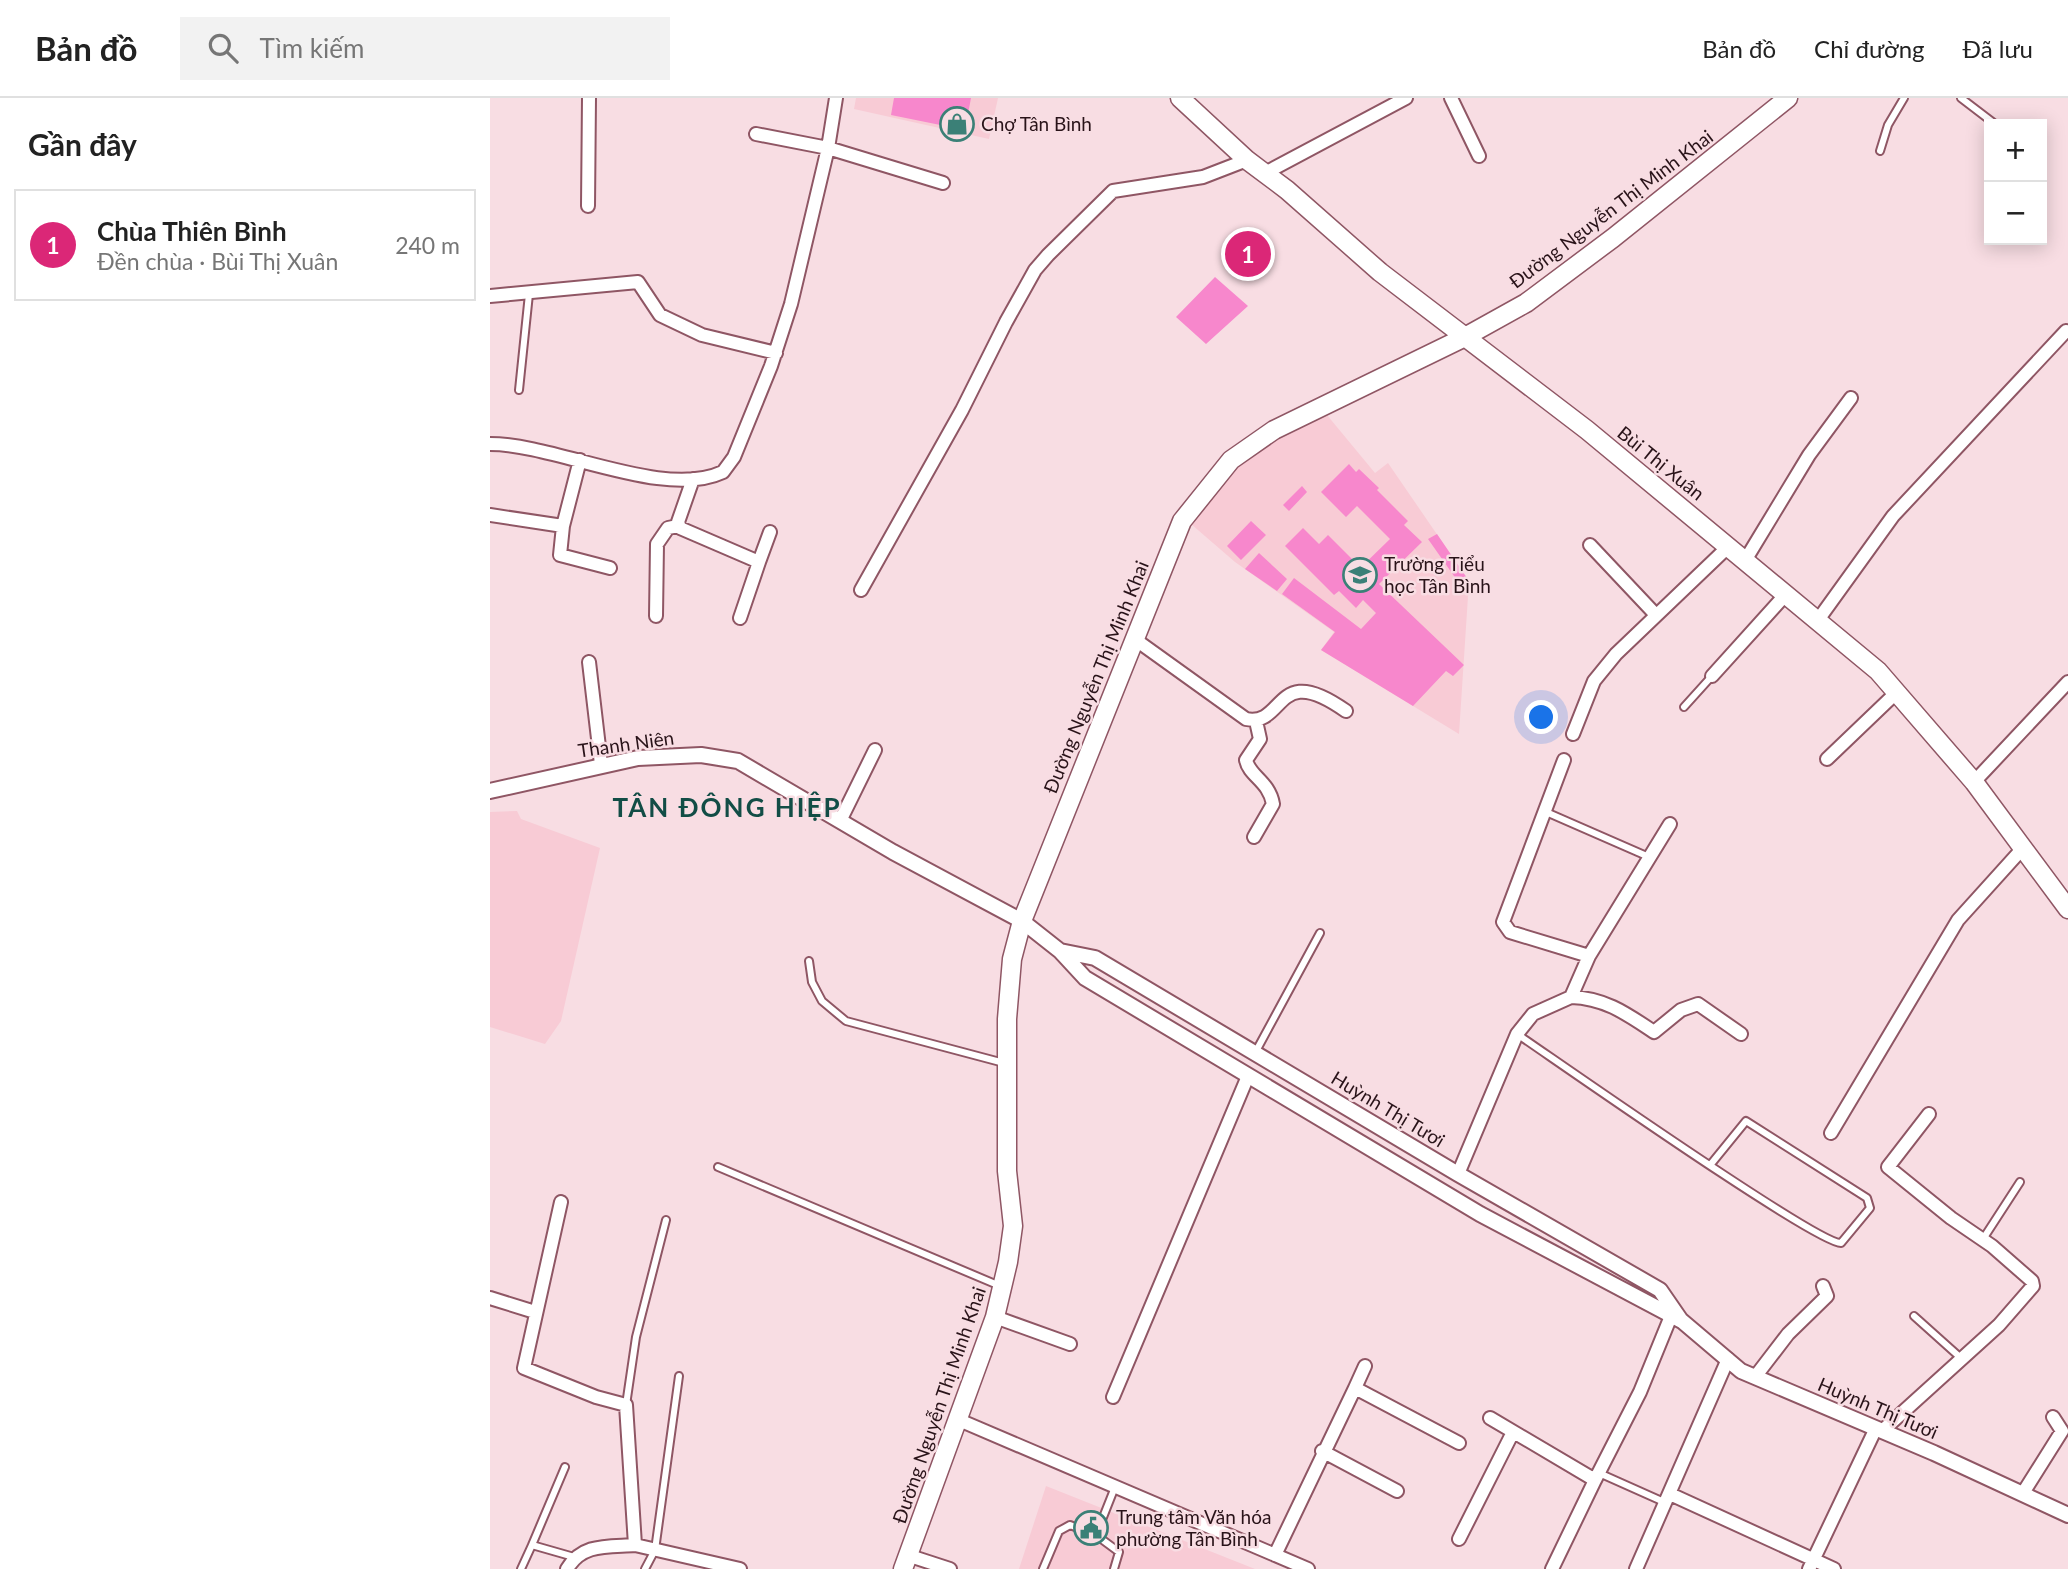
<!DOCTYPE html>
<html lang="vi">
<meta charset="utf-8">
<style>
body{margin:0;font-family:Lato,sans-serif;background:#f2f2f2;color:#222}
.controls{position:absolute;right:21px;top:21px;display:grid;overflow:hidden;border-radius:0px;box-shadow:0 4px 18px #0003}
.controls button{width:63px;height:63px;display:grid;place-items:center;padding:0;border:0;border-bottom:2px solid #e0e0e0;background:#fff;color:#222;font:35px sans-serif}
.you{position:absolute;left:1052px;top:620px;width:24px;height:24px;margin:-18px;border:5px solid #fff;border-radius:50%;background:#1a73e8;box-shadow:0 0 0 10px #1a73e833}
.badge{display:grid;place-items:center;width:46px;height:46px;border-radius:50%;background:#db2777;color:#fff;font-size:23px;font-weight:700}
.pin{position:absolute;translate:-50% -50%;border:4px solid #fff;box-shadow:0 2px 7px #0006}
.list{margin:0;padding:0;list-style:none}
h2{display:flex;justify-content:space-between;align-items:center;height:91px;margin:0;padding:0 28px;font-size:30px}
h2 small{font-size:23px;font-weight:400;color:#767676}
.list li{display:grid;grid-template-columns:46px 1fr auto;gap:21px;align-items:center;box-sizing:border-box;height:112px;margin:0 14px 14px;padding:0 14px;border:2px solid #e0e0e0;border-radius:0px}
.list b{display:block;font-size:26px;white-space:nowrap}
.list p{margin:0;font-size:23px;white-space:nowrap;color:#767676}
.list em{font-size:23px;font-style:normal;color:#767676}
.icon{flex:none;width:38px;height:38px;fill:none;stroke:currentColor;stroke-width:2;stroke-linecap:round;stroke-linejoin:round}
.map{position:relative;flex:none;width:1578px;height:1471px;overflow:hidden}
header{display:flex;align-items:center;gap:42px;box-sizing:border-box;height:98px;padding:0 35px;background:#fff;border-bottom:2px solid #e0e0e0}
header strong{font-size:33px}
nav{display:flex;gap:38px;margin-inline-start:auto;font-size:24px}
.search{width:490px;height:63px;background:#f2f2f2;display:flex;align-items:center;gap:18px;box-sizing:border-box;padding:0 24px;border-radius:0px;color:#767676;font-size:26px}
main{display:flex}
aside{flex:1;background:#fff}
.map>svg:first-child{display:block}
</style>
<header>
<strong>Bản đồ</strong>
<div class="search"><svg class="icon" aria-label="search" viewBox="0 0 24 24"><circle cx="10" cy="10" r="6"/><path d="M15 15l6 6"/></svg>Tìm kiếm</div>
<nav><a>Bản đồ</a><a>Chỉ đường</a><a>Đã lưu</a></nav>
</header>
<main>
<aside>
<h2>Gần đây<small></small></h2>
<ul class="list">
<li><span class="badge">1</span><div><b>Chùa Thiên Bình</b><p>Đền chùa · Bùi Thị Xuân</p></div><em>240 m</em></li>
</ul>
</aside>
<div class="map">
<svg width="1578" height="1471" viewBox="0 0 1578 1471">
<rect width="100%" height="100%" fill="#f8dde3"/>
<!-- built -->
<path fill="#f8cbd5" d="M366,0H508L499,41L364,11Z
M837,317L885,375L898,365L979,483L969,636L831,552L844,534L745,464L701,426L746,369L790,338Z
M27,713L31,721L110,750L71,923L55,946L0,929V714Z
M556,1388L765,1471H529Z"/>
<!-- building -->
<path fill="#f787cc" d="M404,0H481L475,32L401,17Z
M725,179L758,208L716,246L686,219Z
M859,366L866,374L869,371L889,390L887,392L918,423L914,427L932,444L889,486L974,567L963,578L956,573L923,608L831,552L845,534L792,496L804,480L871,531L886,515L873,502L866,510L849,493L844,497L795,448L813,430L829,446L838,437L865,464L857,473L862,478L900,441L867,408L856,419L831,394Z
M812,388L817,394L799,413L793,407Z
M761,423L776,437L751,462L737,448Z
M947,436L979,483L971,488L938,441Z
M769,455L797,481L787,493L755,471Z"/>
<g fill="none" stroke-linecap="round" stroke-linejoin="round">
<!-- service casing -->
<g stroke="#8f5664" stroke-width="10">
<path id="service" d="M1471,0L1505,26
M1390,53L1398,27L1414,0
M29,292L39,196
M1194,609L1222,578
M1056,714L1159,759
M319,863L322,884L332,903L356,923L514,965
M1027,936C1067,963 1327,1146 1351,1145L1380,1110L1377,1100L1256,1023L1221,1066
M765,955L830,835
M228,1069L510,1188
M1493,1141L1530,1084
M1424,1218L1472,1261
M136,1307L146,1239L176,1122
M75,1369L42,1447L84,1459
M1109,1375L1174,1404
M606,1437L625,1389
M31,1471L42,1447
M155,1471L165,1452L189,1278
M553,1471L569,1433L580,1427L606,1437L629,1454L624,1471"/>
</g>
<!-- minor casing -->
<g stroke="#8f5664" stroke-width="16">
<path id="minor" d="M961,0L989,58
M266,36L338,50L453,85
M775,75L916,0
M98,108L99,0
M0,198L148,184L170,217L212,237L286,255
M0,346C67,346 173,402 233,374L244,359L281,268L301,206L338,50L346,0
M90,362L73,428L70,457L120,470
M203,381L188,424L190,430L269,464L280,434
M0,417L73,428
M1100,447L1166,517
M1256,461L1319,357L1361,300
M371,492L472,312L516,224L545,172L558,157L623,93L713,79L757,62
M166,518L167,446L178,430L188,428
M250,520L269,464
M1328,522L1403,418L1576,233
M646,542L756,621C796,629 784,562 856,613
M99,564L111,666
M1222,578L1297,495
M1083,636L1104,583L1126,556L1239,448
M1337,661L1407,594
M1484,684L1578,584
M350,723L385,652
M764,739L783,706C779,683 759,678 756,662L770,641L766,623
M1099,858L1180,726
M1081,899C1115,900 1137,916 1164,934L1191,912L1208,906L1251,936
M1341,1035L1468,822L1533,750
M968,1076L1027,936L1043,916L1081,899L1099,858L1020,834L1013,824L1074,662
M71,1104L34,1270L106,1299L136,1307L145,1447L250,1471
M0,1200L45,1214
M505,1219L580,1246
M1265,1279L1298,1236L1337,1198L1333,1188
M865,1290L875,1268
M623,1299L758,978
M1000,1320L1105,1382L1150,1294L1181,1218
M469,1322L818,1471
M1392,1333L1509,1227L1543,1188L1542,1183L1502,1148L1461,1120L1398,1069L1439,1016
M832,1353L907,1393
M1533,1395L1572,1333L1563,1319
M1180,1396L1344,1471
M969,1441L1023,1334
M417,1457L460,1471
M785,1457L865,1290L969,1345
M77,1471C92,1445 118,1449 145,1447
M1062,1471L1105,1382
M1146,1471L1238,1261
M1319,1471L1386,1330"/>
</g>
<!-- tertiary casing -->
<g stroke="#8f5664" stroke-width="18">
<path id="tertiary" d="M0,693L148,660L211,657L248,663L403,754L532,823L570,853L595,880L990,1116L1192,1223L1251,1273L1444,1355L1578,1417
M570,853L605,860L968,1076L1170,1192L1190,1221"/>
</g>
<!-- secondary casing -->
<g stroke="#8f5664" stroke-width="21">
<path id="secondary" d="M690,0L757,62L797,92L890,174L1097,332L1388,573L1484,684L1578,811
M413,1471L505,1219L518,1164L523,1128L517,1073V921L522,861L532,823L692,423L741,362L784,332L973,240L1036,205L1123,140L1298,0"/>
</g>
<!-- service -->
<use href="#service" stroke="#fff" stroke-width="6"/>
<!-- minor -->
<use href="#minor" stroke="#fff" stroke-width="12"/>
<!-- tertiary -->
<use href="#tertiary" stroke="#fff" stroke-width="14"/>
<!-- secondary -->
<use href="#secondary" stroke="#fff" stroke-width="18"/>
</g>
<!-- icons -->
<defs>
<g id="shop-ring" transform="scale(1.75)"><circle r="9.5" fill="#f8dde3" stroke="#3b8077" stroke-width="1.5"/><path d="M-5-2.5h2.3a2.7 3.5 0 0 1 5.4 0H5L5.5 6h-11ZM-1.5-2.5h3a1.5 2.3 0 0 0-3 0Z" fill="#3b8077"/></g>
<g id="school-ring" transform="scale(1.75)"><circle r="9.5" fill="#f8dde3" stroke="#3b8077" stroke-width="1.5"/><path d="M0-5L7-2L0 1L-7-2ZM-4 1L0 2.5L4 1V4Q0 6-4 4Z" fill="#3b8077"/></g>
<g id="civic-ring" transform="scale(1.75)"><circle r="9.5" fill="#f8dde3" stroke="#3b8077" stroke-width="1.5"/><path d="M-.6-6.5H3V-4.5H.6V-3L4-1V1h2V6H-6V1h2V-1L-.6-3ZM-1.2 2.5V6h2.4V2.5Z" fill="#3b8077"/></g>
</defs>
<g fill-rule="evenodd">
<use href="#shop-ring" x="467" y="26"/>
<use href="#school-ring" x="870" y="477"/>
<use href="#civic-ring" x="601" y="1430"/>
</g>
<g text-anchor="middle" stroke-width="5" stroke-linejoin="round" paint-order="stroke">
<!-- poi labels -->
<g font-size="19" fill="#291319" stroke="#f8dde3" text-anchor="start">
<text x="491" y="33">Chợ Tân Bình</text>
<text x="894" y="473">Trường Tiểu<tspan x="894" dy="22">học Tân Bình</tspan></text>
<text x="626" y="1426">Trung tâm Văn hóa<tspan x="626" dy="22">phường Tân Bình</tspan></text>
</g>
<!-- street labels -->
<g font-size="19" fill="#291319" stroke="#f8dde3">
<text transform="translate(1121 111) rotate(-37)" y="7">Đường Nguyễn Thị Minh Khai</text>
<text transform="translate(1171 365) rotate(39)" y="7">Bùi Thị Xuân</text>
<text transform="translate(606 579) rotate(-68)" y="7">Đường Nguyễn Thị Minh Khai</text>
<text transform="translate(136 646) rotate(-8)" y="7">Thanh Niên</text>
<text transform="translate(898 1011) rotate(31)" y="7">Huỳnh Thị Tươi</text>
<text transform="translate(449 1307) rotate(-71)" y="7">Đường Nguyễn Thị Minh Khai</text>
<text transform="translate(1388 1310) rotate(23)" y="7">Huỳnh Thị Tươi</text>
</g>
<!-- district labels -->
<g font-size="26" font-weight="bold" letter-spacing="2" fill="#124d46" stroke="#f8dde3">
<text x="237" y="719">TÂN ĐÔNG HIỆP</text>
</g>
</g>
</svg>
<div class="controls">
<button>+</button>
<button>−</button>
</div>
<div class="you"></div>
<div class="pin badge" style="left:758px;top:156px">1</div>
</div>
</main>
